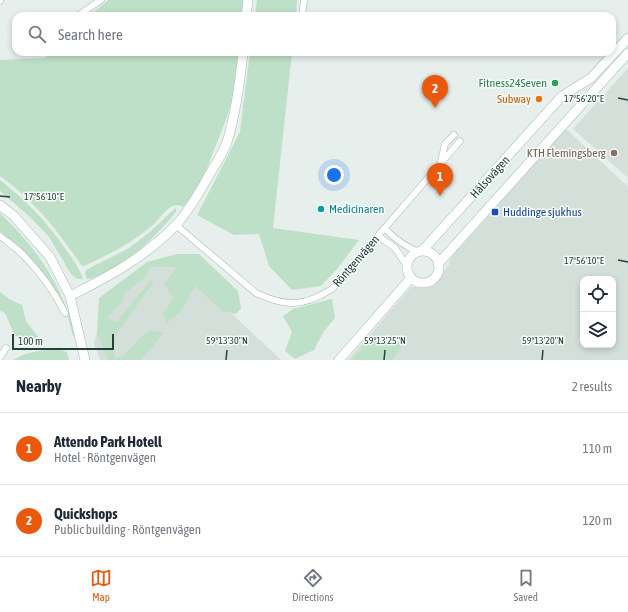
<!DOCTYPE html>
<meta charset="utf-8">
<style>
body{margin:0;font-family:"Asap Condensed",sans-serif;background:#f6f6f7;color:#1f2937}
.controls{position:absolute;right:12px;bottom:12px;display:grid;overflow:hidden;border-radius:8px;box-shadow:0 2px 6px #0003}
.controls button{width:36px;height:36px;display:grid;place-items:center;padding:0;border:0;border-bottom:1px solid #e0e1e3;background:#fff;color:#1f2937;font:20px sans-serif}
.scale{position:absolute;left:12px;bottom:10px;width:102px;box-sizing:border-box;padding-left:4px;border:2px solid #24423a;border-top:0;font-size:11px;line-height:14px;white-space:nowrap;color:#24423a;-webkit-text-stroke:3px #f7fbf9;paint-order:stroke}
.you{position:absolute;left:334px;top:175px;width:14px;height:14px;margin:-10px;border:3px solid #fff;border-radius:50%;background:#1a73e8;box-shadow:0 0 0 6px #1a73e833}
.badge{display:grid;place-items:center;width:26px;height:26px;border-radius:50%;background:#ea580c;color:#fff;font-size:13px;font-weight:700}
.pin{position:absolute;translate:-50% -33px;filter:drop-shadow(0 1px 2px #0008)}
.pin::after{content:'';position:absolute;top:21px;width:14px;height:12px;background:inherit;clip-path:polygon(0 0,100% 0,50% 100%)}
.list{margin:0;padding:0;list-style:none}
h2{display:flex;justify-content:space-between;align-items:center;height:52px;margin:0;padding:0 16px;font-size:17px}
h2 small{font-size:13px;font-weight:400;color:#747a83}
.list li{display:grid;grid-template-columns:26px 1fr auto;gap:12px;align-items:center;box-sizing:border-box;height:72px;padding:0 16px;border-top:1px solid #e0e1e3}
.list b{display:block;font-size:15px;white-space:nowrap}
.list p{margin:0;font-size:13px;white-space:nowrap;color:#747a83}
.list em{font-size:13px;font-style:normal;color:#747a83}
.icon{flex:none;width:22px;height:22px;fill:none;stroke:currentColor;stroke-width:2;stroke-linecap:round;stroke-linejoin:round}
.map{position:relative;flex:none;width:628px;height:360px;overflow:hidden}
.search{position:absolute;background:#fff;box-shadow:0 2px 6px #0003;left:12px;right:12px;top:12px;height:44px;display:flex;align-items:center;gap:10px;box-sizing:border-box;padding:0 14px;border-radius:12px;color:#747a83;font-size:15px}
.sheet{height:196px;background:#fff}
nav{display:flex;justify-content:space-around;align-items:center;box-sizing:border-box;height:56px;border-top:1px solid #e0e1e3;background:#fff;font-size:11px;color:#747a83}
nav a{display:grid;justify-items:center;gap:2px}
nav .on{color:#ea580c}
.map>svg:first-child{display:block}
</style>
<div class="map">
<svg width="628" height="360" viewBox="0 0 628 360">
<rect width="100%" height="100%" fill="#e6efeb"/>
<!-- built -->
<path fill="#d4dfda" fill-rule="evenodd" d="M628,68V178L573,129Z
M566,129L628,187V360H348L411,287L433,286L449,265L450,259ZM583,279H613V345H583Z
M177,262L281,360H100L94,343L102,314L147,265Z"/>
<!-- green -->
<path fill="#bfe0c8" d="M108,0H243L241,16H89Z
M257,0H297L296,16H255Z
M51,52H238C236,72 235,91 229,110C225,124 219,137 214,150C207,169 197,193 183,207C170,200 162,217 154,224C132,243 110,254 84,266L81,265C58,231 34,200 0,176V60L45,58Z
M250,52H292L273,228L359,240L337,269L321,286L292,290L269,266L259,234L234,235L197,215L240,132Z
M0,180C26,200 48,223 66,250C73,259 79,268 83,279H77L71,274L49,237L30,217L0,191Z
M176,208V212C155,237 120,274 87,279L85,273L86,270L129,248L150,232L172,211Z
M0,213C37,249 62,284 75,335L73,336L67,314L30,259L0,231Z
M177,254H199L238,291L241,308L236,314L222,311L195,286L182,310L167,323L163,314L173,298L164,284L177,267H150L144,278L125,293L121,303L107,318L116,322L152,279L153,283L111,342L115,358L123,356L141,337L151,330L164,333L141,360H108L97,332L99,298L147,262Z
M0,292L9,299L22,305L26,321L41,341L23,344L13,332L5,313L0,311Z
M332,299L335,318L324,331L314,350L295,359L285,351L292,332L283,316L293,309Z
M385,337L403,345L392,360H351L370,340Z
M53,348L67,352L69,360H13L25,354Z"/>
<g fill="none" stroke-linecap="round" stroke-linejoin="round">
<!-- street casing -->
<g stroke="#a8b8b2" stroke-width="7">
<path id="street" d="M0,1V0
M77,16L101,0
M302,16L304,0
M441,161L445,144L454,135
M176,225L256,293C286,307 303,307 332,289L460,141
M384,228C395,239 405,247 419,252
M0,236C6,241 12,245 18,250C37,268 53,289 65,313
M378,236L395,248L407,266
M0,357L6,348"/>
</g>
<!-- secondary casing -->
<g stroke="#a4bbb3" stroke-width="10">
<path id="secondary" d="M246,16L248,0
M0,205L14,216L50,257L70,296L85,360
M422,251L562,96L591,78L628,38
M407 267a16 16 0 1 1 32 0a16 16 0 1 1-32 0Z
M438,264L628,53
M70,296C110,276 145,257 176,225C189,211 199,193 208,177C214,166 223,154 227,142C236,114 240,81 243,52
M339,360L411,278"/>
</g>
<!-- street -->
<use href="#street" stroke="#fff" stroke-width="6"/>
<!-- secondary -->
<use href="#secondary" stroke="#fff" stroke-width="9"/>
</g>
<!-- ticks -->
<path fill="none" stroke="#24423a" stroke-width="1.5" d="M618,98L628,100M0,196L10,197M618,260L628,262M226,360L227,350M384,360L385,350M542,360L543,350"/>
<!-- markers -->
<circle fill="#2e9e5b" stroke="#f7fbf9" stroke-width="1.5" cx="555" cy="83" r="4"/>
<circle fill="#e8710a" stroke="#f7fbf9" stroke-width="1.5" cx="539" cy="99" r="4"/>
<circle fill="#8d6e63" stroke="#f7fbf9" stroke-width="1.5" cx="614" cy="153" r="4"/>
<circle fill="#0f9aa8" stroke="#f7fbf9" stroke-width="1.5" cx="321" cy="209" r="4"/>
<rect fill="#1a4fb4" stroke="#f7fbf9" stroke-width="1.5" x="491" y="208" width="8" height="8" rx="2"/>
<g text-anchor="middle" stroke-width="3" stroke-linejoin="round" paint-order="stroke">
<!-- leisure labels -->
<g font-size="12" fill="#27864d" stroke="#f7fbf9" text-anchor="end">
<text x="547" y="87">Fitness24Seven</text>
</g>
<!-- food labels -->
<g font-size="12" fill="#c56008" stroke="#f7fbf9" text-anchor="end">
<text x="531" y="103">Subway</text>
</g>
<!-- education labels -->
<g font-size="12" fill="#785e54" stroke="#f7fbf9" text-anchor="end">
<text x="606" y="157">KTH Flemingsberg</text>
</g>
<!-- street labels -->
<g font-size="12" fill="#24423a" stroke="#f7fbf9">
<text transform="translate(490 177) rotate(-48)" y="4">Hälsovägen</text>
<text transform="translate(356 261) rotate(-49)" y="4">Röntgenvägen</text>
</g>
<!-- culture labels -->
<g font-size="12" fill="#0d838f" stroke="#f7fbf9" text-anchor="start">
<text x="329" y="213">Medicinaren</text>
</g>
<!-- transit labels -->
<g font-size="12" fill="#164399" stroke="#f7fbf9" text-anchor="start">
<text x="503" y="216">Huddinge sjukhus</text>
</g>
</g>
<g font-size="10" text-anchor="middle" fill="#24423a" stroke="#f7fbf9" stroke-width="3" stroke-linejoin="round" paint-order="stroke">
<text x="584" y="102">17°56'20"E</text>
<text x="44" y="200">17°56'10"E</text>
<text x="584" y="264">17°56'10"E</text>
<text x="227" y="344">59°13'30"N</text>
<text x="385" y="344">59°13'25"N</text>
<text x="543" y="344">59°13'20"N</text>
</g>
</svg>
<div class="controls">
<button><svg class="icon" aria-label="locate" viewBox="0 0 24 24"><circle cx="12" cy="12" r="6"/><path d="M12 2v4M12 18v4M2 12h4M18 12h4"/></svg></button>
<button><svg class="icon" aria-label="layers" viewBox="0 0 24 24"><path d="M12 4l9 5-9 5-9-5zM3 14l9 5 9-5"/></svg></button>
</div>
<div class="scale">100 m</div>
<div class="you"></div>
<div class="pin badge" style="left:440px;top:196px">1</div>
<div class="pin badge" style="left:435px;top:108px">2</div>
<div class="search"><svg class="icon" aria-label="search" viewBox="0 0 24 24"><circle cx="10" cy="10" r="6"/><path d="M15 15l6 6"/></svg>Search here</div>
</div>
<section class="sheet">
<h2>Nearby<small>2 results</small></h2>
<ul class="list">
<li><span class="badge">1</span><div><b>Attendo Park Hotell</b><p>Hotel · Röntgenvägen</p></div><em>110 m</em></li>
<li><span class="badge">2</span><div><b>Quickshops</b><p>Public building · Röntgenvägen</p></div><em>120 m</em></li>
</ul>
</section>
<nav>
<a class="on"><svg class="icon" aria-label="map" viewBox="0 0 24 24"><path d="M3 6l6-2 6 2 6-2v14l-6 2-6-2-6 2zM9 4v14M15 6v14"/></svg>Map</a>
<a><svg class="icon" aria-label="directions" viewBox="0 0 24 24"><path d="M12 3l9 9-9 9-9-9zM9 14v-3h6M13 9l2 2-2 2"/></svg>Directions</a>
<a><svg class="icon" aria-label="saved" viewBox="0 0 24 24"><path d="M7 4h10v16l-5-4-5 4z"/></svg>Saved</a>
</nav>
